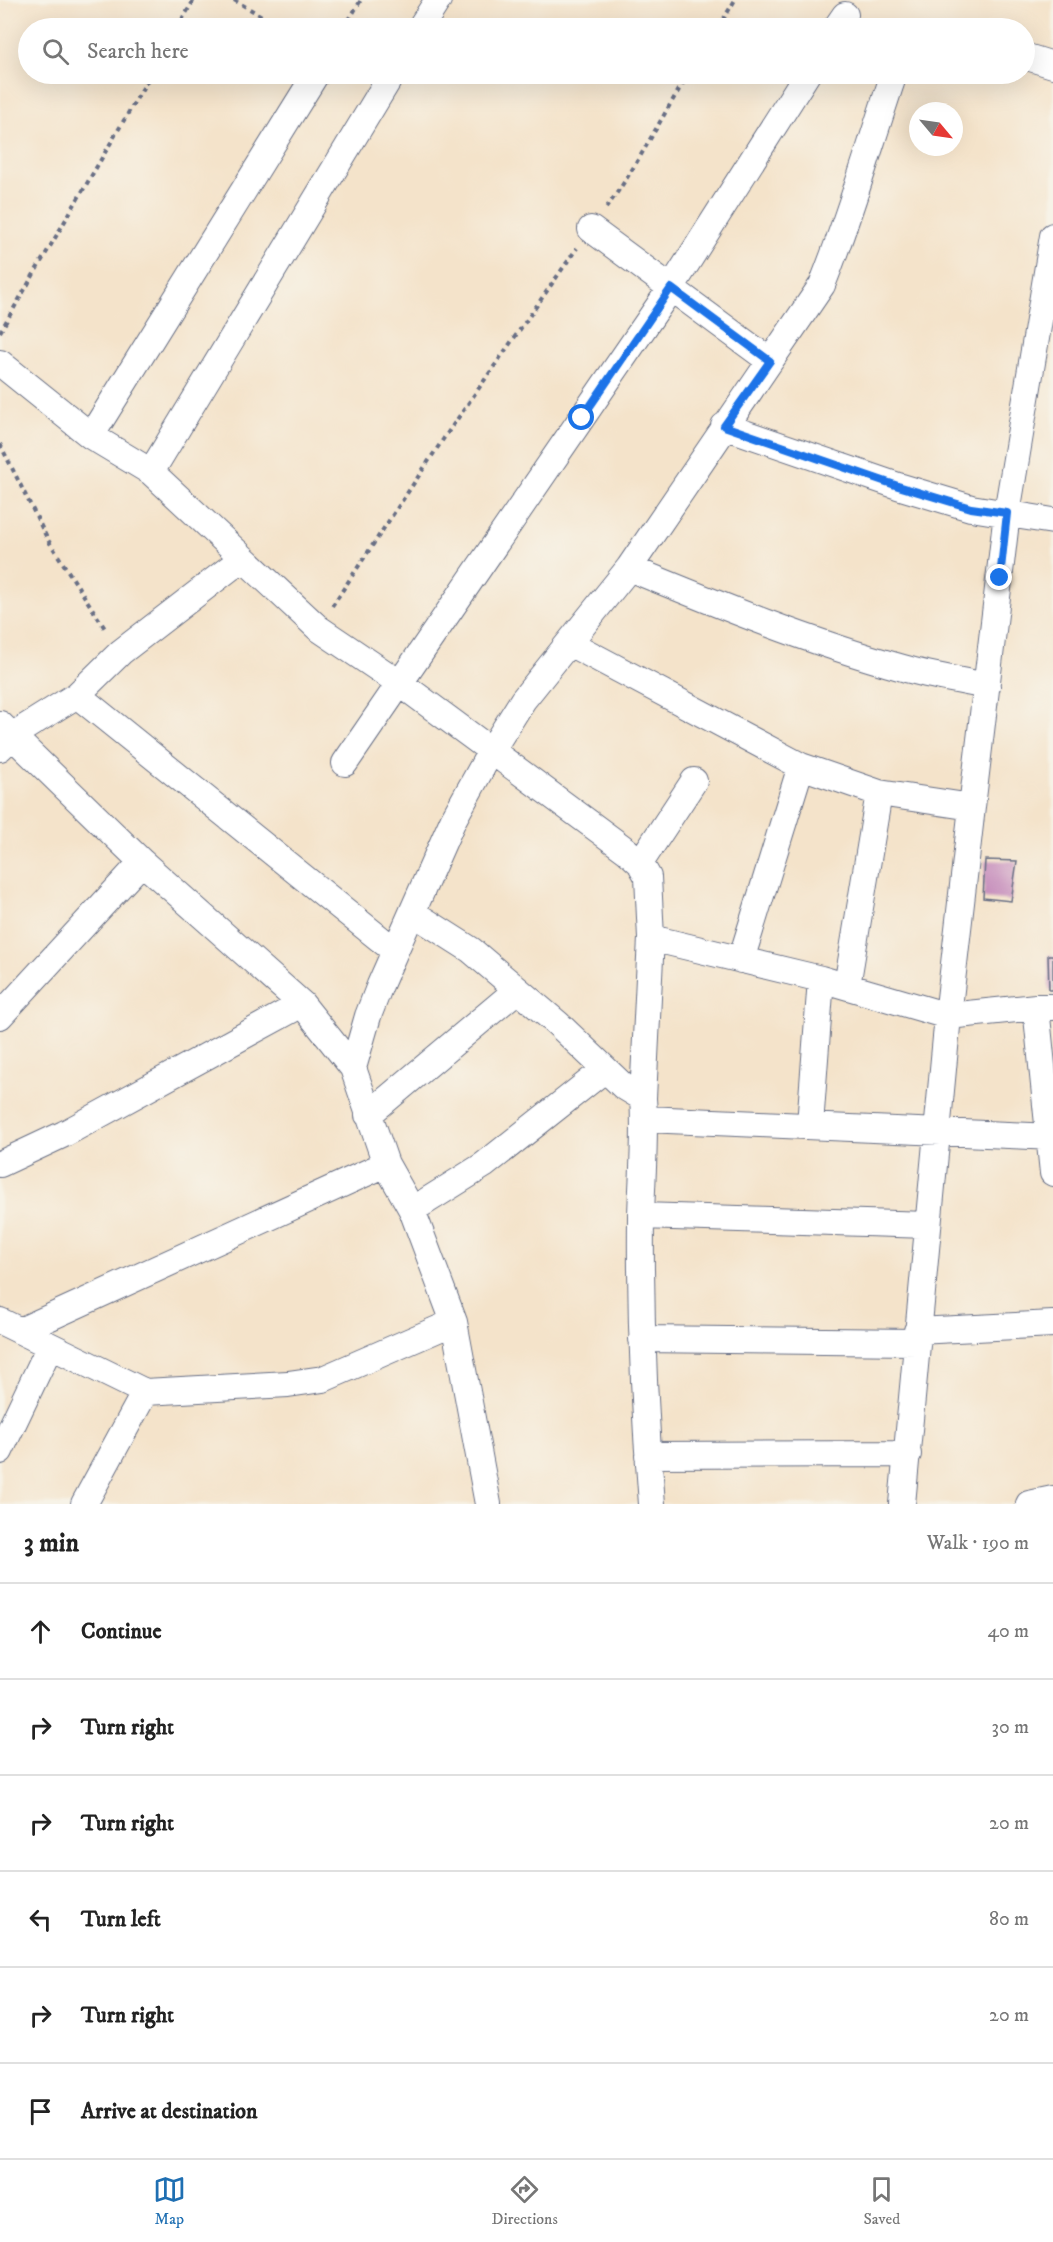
<!DOCTYPE html>
<meta charset="utf-8">
<style>
body{margin:0;font-family:"IM FELL DW Pica",serif;background:#f6f6f6;color:#222}
.compass{position:absolute;left:909px;top:102px;width:54px;height:54px;border-radius:50%;background:#fff;box-shadow:0 6px 24px #0002;rotate:119deg}
.stop{position:absolute;width:18px;height:18px;margin:-14px;border:4px solid #1a73e8;border-radius:50%;background:#fff}
.stop.end{background:#1a73e8;border-color:#fff;box-shadow:0 2px 6px #0008}
.list{margin:0;padding:0;list-style:none}
h2{display:flex;justify-content:space-between;align-items:center;height:78px;margin:0;padding:0 24px;font-size:26px}
h2 small{font-size:20px;font-weight:400;color:#767676}
.list li{display:grid;grid-template-columns:39px 1fr auto;gap:18px;align-items:center;box-sizing:border-box;height:96px;padding:0 24px;border-top:2px solid #e0e0e0}
.list b{display:block;font-size:22px;white-space:nowrap}
.list em{font-size:20px;font-style:normal;color:#767676}
.icon{flex:none;width:33px;height:33px;fill:none;stroke:currentColor;stroke-width:2;stroke-linecap:round;stroke-linejoin:round}
.map{position:relative;flex:none;width:1053px;height:1504px;overflow:hidden}
.search{position:absolute;background:#fff;box-shadow:0 6px 24px #0002;left:18px;right:18px;top:18px;height:66px;display:flex;align-items:center;gap:15px;box-sizing:border-box;padding:0 21px;border-radius:33px;color:#767676;font-size:22px}
.sheet{height:654px;background:#fff}
nav{display:flex;justify-content:space-around;align-items:center;box-sizing:border-box;height:84px;border-top:2px solid #e0e0e0;background:#fff;font-size:16px;color:#767676}
nav a{display:grid;justify-items:center;gap:3px}
nav .on{color:#1f6fb2}
.map>svg:first-child{display:block}
</style>
<div class="map">
<svg width="1053" height="1504" viewBox="0 0 1053 1504">
<rect width="100%" height="100%" fill="#f7f3e8"/>
<filter id="ink" filterUnits="userSpaceOnUse"><feTurbulence type="fractalNoise" baseFrequency=".0167" numOctaves="2"/><feDisplacementMap in="SourceGraphic" scale="12" xChannelSelector="R" yChannelSelector="G"/><feConvolveMatrix kernelMatrix="1 2 1 2 8 2 1 2 1" color-interpolation-filters="sRGB"/></filter>
<filter id="wash" filterUnits="userSpaceOnUse"><feTurbulence type="fractalNoise" baseFrequency=".008" numOctaves="4" result="noise"/><feDisplacementMap in="SourceGraphic" scale="24" xChannelSelector="R" yChannelSelector="G"/><feGaussianBlur stdDeviation="1.35" result="paint"/><feColorMatrix in="noise" values="0 0 0 0 0 0 0 0 0 0 0 0 0 0 0 0 0 1.4 0 .05"/><feComposite in="paint" operator="in"/></filter>
<g filter="url(#wash)">
<rect width="100%" height="100%" fill="#f4e3ca"/>
<g id="blocks">
<!-- building -->
<path fill="#c790bd" d="M985,860L1017,861L1011,901L983,898Z
M1048,955H1053V990H1049Z"/>
</g>
</g>
<g filter="url(#ink)">
<use href="#blocks" fill-opacity="0" stroke="#676e84" stroke-width="1.5"/>
<g fill="none" stroke-linecap="round" stroke-linejoin="round">
<!-- minor casing -->
<g stroke="#676e84" stroke-width="28">
<path id="minor" d="M420,28L438,0
M836,28L845,15
M1024,56L1053,65
M591,229L770,361
M0,363L91,436L151,472L318,628L401,684L627,851L640,863L648,877L651,938L643,1098C646,1137 642,1177 641,1216C640,1312 644,1408 652,1504
M724,426L898,486L971,508L1053,521
M91,436L316,74
M151,472L392,74
M629,568C719,605 809,642 903,668C930,676 959,680 987,686
M569,643L801,766L879,793L972,807
M77,695L395,951
M0,724L142,862L302,1004L353,1068L386,1164L412,1210L454,1322L488,1504
M0,748L13,735L77,695L121,652L243,558
M345,763L671,288L807,74
M640,863L694,781
M413,913L471,950L558,1024L623,1086L643,1098
M651,938L821,979L948,1016L1036,1007H1053
M741,960L801,766
M847,986L879,793
M1036,1007L1053,1173
M0,1016L142,862
M353,1068L368,1016L380,985L453,820L491,751L523,700L629,568L822,285C850,216 870,144 894,74
M368,1115L517,990
M645,1119L1053,1137
M810,1125L821,979
M0,1164L64,1134L302,1004
M412,1210L484,1165L604,1070
M641,1216L928,1225
M0,1321L145,1392L288,1384L323,1379L454,1322
M20,1331L386,1164
M917,1331L1053,1324
M642,1339L916,1342
M0,1451L50,1346
M648,1455L908,1454
M84,1504L145,1392
M902,1504L948,1016L972,807L1007,513L1053,236
M1029,1504L1053,1499"/>
</g>
<!-- path -->
<path stroke="#676e84" stroke-width="4" stroke-dasharray="4.5 4.5" stroke-linecap="butt" d="M234,0L283,28
M177,28L194,0
M344,28L361,0
M718,28L735,0
M606,208C638,166 660,118 689,74
M0,332L151,74
M0,444L48,540L106,630
M332,606L444,438L577,248"/>
<!-- minor -->
<use href="#minor" stroke="#fff" stroke-width="26"/>
</g>
</g>
<g fill="none" stroke-linecap="round" stroke-linejoin="round" filter="url(#ink)">
<!-- route -->
<path stroke="#1a73e8" stroke-width="8" d="M582,418L671,288L770,361L724,426L898,486L971,508L1007,513L1000,578"/>
</g>
</svg>
<svg class="compass" viewBox="-18 -18 36 36"><path d="M0-13l5 13h-10z" fill="#e53935"/><path d="M0 13l5-13h-10z" fill="#767676"/></svg>
<div class="stop" style="left:582px;top:418px"></div>
<div class="stop end" style="left:1000px;top:578px"></div>
<div class="search"><svg class="icon" aria-label="search" viewBox="0 0 24 24"><circle cx="10" cy="10" r="6"/><path d="M15 15l6 6"/></svg>Search here</div>
</div>
<section class="sheet">
<h2>3 min<small>Walk · 190 m</small></h2>
<ul class="list">
<li><svg class="icon" aria-label="ahead" viewBox="0 0 24 24"><path d="M12 20V5M6 11l6-6 6 6"/></svg><div><b>Continue</b></div><em>40 m</em></li>
<li><svg class="icon" aria-label="right" viewBox="0 0 24 24"><path d="M7 20v-9h11M14 6l5 5-5 5"/></svg><div><b>Turn right</b></div><em>30 m</em></li>
<li><svg class="icon" aria-label="right" viewBox="0 0 24 24"><path d="M7 20v-9h11M14 6l5 5-5 5"/></svg><div><b>Turn right</b></div><em>20 m</em></li>
<li><svg class="icon" aria-label="left" viewBox="0 0 24 24"><path d="M17 20v-9H6M10 6l-5 5 5 5"/></svg><div><b>Turn left</b></div><em>80 m</em></li>
<li><svg class="icon" aria-label="right" viewBox="0 0 24 24"><path d="M7 20v-9h11M14 6l5 5-5 5"/></svg><div><b>Turn right</b></div><em>20 m</em></li>
<li><svg class="icon" aria-label="arrive" viewBox="0 0 24 24"><path d="M6 21V4h12l-3 4 3 4H6"/></svg><div><b>Arrive at destination</b></div></li>
</ul>
</section>
<nav>
<a class="on"><svg class="icon" aria-label="map" viewBox="0 0 24 24"><path d="M3 6l6-2 6 2 6-2v14l-6 2-6-2-6 2zM9 4v14M15 6v14"/></svg>Map</a>
<a><svg class="icon" aria-label="directions" viewBox="0 0 24 24"><path d="M12 3l9 9-9 9-9-9zM9 14v-3h6M13 9l2 2-2 2"/></svg>Directions</a>
<a><svg class="icon" aria-label="saved" viewBox="0 0 24 24"><path d="M7 4h10v16l-5-4-5 4z"/></svg>Saved</a>
</nav>
